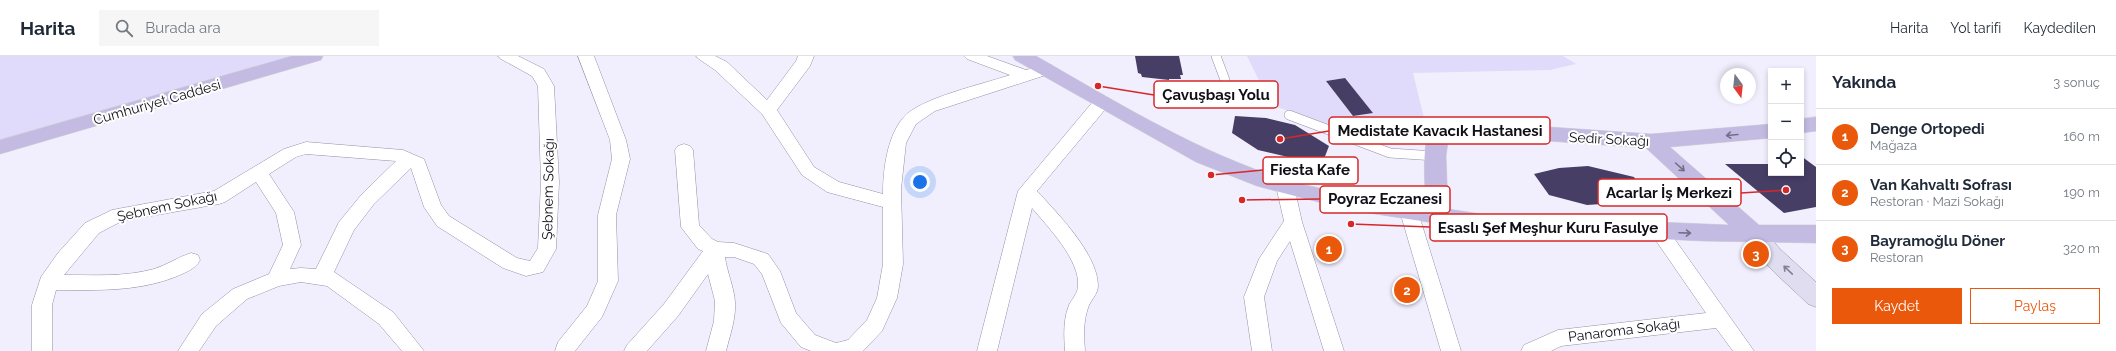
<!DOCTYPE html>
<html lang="tr">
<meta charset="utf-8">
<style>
body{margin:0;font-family:Raleway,sans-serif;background:#f6f6f7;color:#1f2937}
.controls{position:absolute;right:12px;top:12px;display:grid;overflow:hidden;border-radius:0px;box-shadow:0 2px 6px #0003}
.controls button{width:36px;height:36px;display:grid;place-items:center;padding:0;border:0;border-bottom:1px solid #e0e1e3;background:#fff;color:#1f2937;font:20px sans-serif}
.compass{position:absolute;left:1720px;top:12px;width:36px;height:36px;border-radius:50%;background:#fff;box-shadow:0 2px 6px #0003;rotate:165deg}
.you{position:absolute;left:920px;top:126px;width:14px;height:14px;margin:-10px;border:3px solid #fff;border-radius:50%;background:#1a73e8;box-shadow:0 0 0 6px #1a73e833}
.badge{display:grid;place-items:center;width:26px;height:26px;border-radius:50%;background:#ea580c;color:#fff;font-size:13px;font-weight:700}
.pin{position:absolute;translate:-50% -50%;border:2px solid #fff;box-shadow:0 1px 4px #0006}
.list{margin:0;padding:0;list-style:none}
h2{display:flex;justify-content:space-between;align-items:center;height:52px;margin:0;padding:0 16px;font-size:17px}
h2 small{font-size:13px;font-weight:400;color:#747a83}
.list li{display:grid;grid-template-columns:26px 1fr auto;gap:12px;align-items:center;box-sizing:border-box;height:56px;padding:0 16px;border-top:1px solid #e0e1e3}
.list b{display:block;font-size:15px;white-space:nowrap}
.list p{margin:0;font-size:13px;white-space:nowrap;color:#747a83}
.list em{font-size:13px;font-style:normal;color:#747a83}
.actions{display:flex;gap:8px;padding:12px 16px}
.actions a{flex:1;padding:9px 0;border:1px solid #ea580c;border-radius:0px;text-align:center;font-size:14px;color:#ea580c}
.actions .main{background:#ea580c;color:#fff}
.icon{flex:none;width:22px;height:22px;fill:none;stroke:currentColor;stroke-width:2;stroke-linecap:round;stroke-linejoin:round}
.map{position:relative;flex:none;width:1816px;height:295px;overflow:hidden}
header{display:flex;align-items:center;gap:24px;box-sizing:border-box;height:56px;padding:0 20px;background:#fff;border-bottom:1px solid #e0e1e3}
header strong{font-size:19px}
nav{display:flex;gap:22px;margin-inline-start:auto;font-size:14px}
.search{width:280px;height:36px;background:#f6f6f7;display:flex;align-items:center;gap:10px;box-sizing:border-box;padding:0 14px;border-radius:0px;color:#747a83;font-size:15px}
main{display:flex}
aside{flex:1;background:#fff}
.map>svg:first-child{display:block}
</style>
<header>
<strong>Harita</strong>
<div class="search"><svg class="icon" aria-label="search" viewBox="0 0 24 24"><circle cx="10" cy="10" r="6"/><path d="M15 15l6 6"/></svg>Burada ara</div>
<nav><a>Harita</a><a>Yol tarifi</a><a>Kaydedilen</a></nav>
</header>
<main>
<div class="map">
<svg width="1816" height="295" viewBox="0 0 1816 295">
<rect width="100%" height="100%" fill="#f1effd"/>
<!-- green -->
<path fill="#e0dbfa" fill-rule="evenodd" d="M0,0H303L0,90Z
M1247,0H1563L1576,8L1550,14L1413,17L1425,66L1363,80L1271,49ZM1345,22L1373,57H1372L1353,60L1326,25Z"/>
<!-- building -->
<path fill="#473e66" d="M1135,0H1179L1183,19H1180L1181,23H1169V24L1142,21L1141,18L1138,17Z
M1345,22L1373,57L1353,60L1326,25Z
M1235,60L1266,62L1295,69L1329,90L1324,103L1288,101L1258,94L1232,77Z
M1801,100L1816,111V151L1784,157L1725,108H1771V117H1801Z
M1588,110L1634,121L1643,136L1617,147L1587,149L1549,139L1534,118L1559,112Z"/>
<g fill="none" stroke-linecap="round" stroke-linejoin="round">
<!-- lane casing -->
<g stroke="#9490a5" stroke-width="10">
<path id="lane" d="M1216,0L1225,24
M1289,59L1390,97L1435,100"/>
</g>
<!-- street casing -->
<g stroke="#9490a5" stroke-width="1">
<path id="street" d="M498,0H518L544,13L554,30L559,126L556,193L543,216L526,220L503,212L437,170L424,151L411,112L374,148L354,174L334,216L393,256L424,295H402L379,268L327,230L301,226L279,230L247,243L216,270L199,295H178L202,258L233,233L269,218L283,189L276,157L256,126L225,146L219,148L122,165L99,177L64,219C94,219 125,221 154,213C167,209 178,201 191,197L198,199L200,204C196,213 184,217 175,221C136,236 97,234 56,234L52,249V295H32V249L41,221L58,197L85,167L112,154L214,135L284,93L306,86L403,94L424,103L441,149L449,160L517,202L530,205L538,192L541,126L538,30L532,20L501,3ZM306,98L396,105L362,138L339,166L316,213L301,212L290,213L301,189L294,156L269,118L296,101Z
M578,0H594L626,84L630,103L616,159L618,225L602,261L575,295H555L558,286L587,250L598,225V159L612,103L610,84Z
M696,0H715L727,6L767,44L796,5L798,0H814L810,10L777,54L814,111L839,126L883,138C883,114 887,81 903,62C919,42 984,28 1010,19L967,3L964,0H987L1026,14L1046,8L1052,9L1054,13L1052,17L935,55L916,68L906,87L901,133L903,208L897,242L882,275L863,295H811L801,291L781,267L762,218L754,208L734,201H725C727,216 734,231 735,246C736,263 730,279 726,295H706L714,265L715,245L708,218L678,260L647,295H624L627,289L664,248L703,195L698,193L681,171L675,94L678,90L684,88L690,90L693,94L699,169L712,183L718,186L734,187L768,198L780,215L796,257L815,279L836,287L848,284L867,264L877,242L883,208V151L827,136L802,119L762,58L715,14L699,3Z
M1102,41L1108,42L1110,46L1108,50L1037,135C1057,157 1098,198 1098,230C1098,238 1090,245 1088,252C1083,266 1084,281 1085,295H1065C1064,280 1063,264 1069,249C1072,243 1078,237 1078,230C1080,204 1048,171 1032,152L997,295H977L1018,135L1096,42Z
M1285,124L1291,125L1294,130L1302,166L1344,295H1324L1290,185L1277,205L1264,241L1272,295H1252L1244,241L1259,203L1284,165L1276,130L1279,125Z
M1409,149L1415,151L1418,156L1461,295H1441L1400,156L1403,151Z
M1659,169L1666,171L1754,295H1733L1716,272L1561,290L1551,295H1521L1524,289L1558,274L1706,257L1650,176L1652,171Z"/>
</g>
<!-- secondary casing -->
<g stroke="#9490a5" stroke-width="1">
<path id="secondary" d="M1754,169L1762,172L1780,193L1816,226V251L1808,248C1786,226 1758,205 1743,178L1746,172Z"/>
</g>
<!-- primary casing -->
<g stroke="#d4d4d5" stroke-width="1">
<path id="primary" d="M292,0H323L321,4L0,98V84Z
M1013,0H1036C1111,43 1186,89 1268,118C1317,135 1374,142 1426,149C1425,132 1421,86 1431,73C1435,68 1441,66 1447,64L1651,78L1771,68V82L1670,91L1759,169H1816V187L1703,185L1487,175L1349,154L1257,130L1196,106L1015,4ZM1451,78L1646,92L1729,169L1487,159L1448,153L1446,100L1449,79Z
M1816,61V75L1801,77V63Z"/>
</g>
<!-- lane -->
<use href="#lane" stroke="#fff" stroke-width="9"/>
<!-- street -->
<use href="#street" fill="#fff" fill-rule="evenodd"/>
<!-- secondary -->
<use href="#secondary" fill="#e1ddf1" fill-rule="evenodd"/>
<!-- primary -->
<use href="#primary" fill="#c4bbe2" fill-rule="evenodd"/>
</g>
<!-- one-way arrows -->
<defs><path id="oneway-shaft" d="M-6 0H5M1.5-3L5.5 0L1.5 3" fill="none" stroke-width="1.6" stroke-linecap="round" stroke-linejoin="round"/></defs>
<g stroke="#736e87">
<use href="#oneway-shaft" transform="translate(1732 79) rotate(175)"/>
<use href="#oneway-shaft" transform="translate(1680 111) rotate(42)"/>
<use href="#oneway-shaft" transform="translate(1685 177) rotate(2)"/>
</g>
<use stroke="#83808f" href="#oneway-shaft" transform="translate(1788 214) rotate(-136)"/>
<g text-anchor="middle" stroke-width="4" stroke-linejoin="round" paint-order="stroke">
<!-- street labels -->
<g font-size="14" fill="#100f17" stroke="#fff">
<text transform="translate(157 46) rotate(-16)" y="5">Cumhuriyet Caddesi</text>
<text transform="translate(1609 83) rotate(3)" y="5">Sedir Sokağı</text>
<text transform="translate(548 133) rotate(-89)" y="5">Şebnem Sokağı</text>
<text transform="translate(167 150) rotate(-12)" y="5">Şebnem Sokağı</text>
<text transform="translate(1624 274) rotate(-7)" y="5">Panaroma Sokağı</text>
</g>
</g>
<!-- callouts -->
<path fill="none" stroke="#d62828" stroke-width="1.5" d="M1098 30L1154 39M1280 83L1329 75M1211 119L1263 114M1786 134L1741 137M1242 144L1320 143M1351 168L1430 171"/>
<g fill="#d62828" stroke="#fff" stroke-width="1.5">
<circle cx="1098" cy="30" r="4"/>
<circle cx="1280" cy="83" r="4"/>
<circle cx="1211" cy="119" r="4"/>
<circle cx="1786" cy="134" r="4"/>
<circle cx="1242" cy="144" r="4"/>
<circle cx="1351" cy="168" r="4"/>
</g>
<g fill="#fff" stroke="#d62828" stroke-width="1.5">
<rect x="1154" y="25" width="124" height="27" rx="4"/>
<rect x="1329" y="61" width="221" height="27" rx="4"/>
<rect x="1263" y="101" width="95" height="27" rx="4"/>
<rect x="1598" y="123" width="143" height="27" rx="4"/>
<rect x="1320" y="130" width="130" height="27" rx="4"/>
<rect x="1430" y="158" width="237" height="27" rx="4"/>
</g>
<g font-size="15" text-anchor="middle" font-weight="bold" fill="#100f17">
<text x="1216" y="44">Çavuşbaşı Yolu</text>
<text x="1440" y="80">Medistate Kavacık Hastanesi</text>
<text x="1310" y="119">Fiesta Kafe</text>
<text x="1669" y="142">Acarlar İş Merkezi</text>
<text x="1385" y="148">Poyraz Eczanesi</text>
<text x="1548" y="177">Esaslı Şef Meşhur Kuru Fasulye</text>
</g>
</svg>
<div class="controls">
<button>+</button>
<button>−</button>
<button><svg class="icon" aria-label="locate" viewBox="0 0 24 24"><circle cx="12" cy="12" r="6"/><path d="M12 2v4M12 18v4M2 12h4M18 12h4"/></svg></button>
</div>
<svg class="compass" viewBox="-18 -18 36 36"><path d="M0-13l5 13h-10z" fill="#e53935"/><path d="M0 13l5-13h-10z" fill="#747a83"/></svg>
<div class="you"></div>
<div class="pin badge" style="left:1329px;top:193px">1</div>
<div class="pin badge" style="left:1407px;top:234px">2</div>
<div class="pin badge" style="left:1756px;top:198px">3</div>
</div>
<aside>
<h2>Yakında<small>3 sonuç</small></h2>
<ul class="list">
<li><span class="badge">1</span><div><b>Denge Ortopedi</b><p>Mağaza</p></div><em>160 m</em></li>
<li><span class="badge">2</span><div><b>Van Kahvaltı Sofrası</b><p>Restoran · Mazi Sokağı</p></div><em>190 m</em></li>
<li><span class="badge">3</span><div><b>Bayramoğlu Döner</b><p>Restoran</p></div><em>320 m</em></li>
</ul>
<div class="actions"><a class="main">Kaydet</a><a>Paylaş</a></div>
</aside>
</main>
